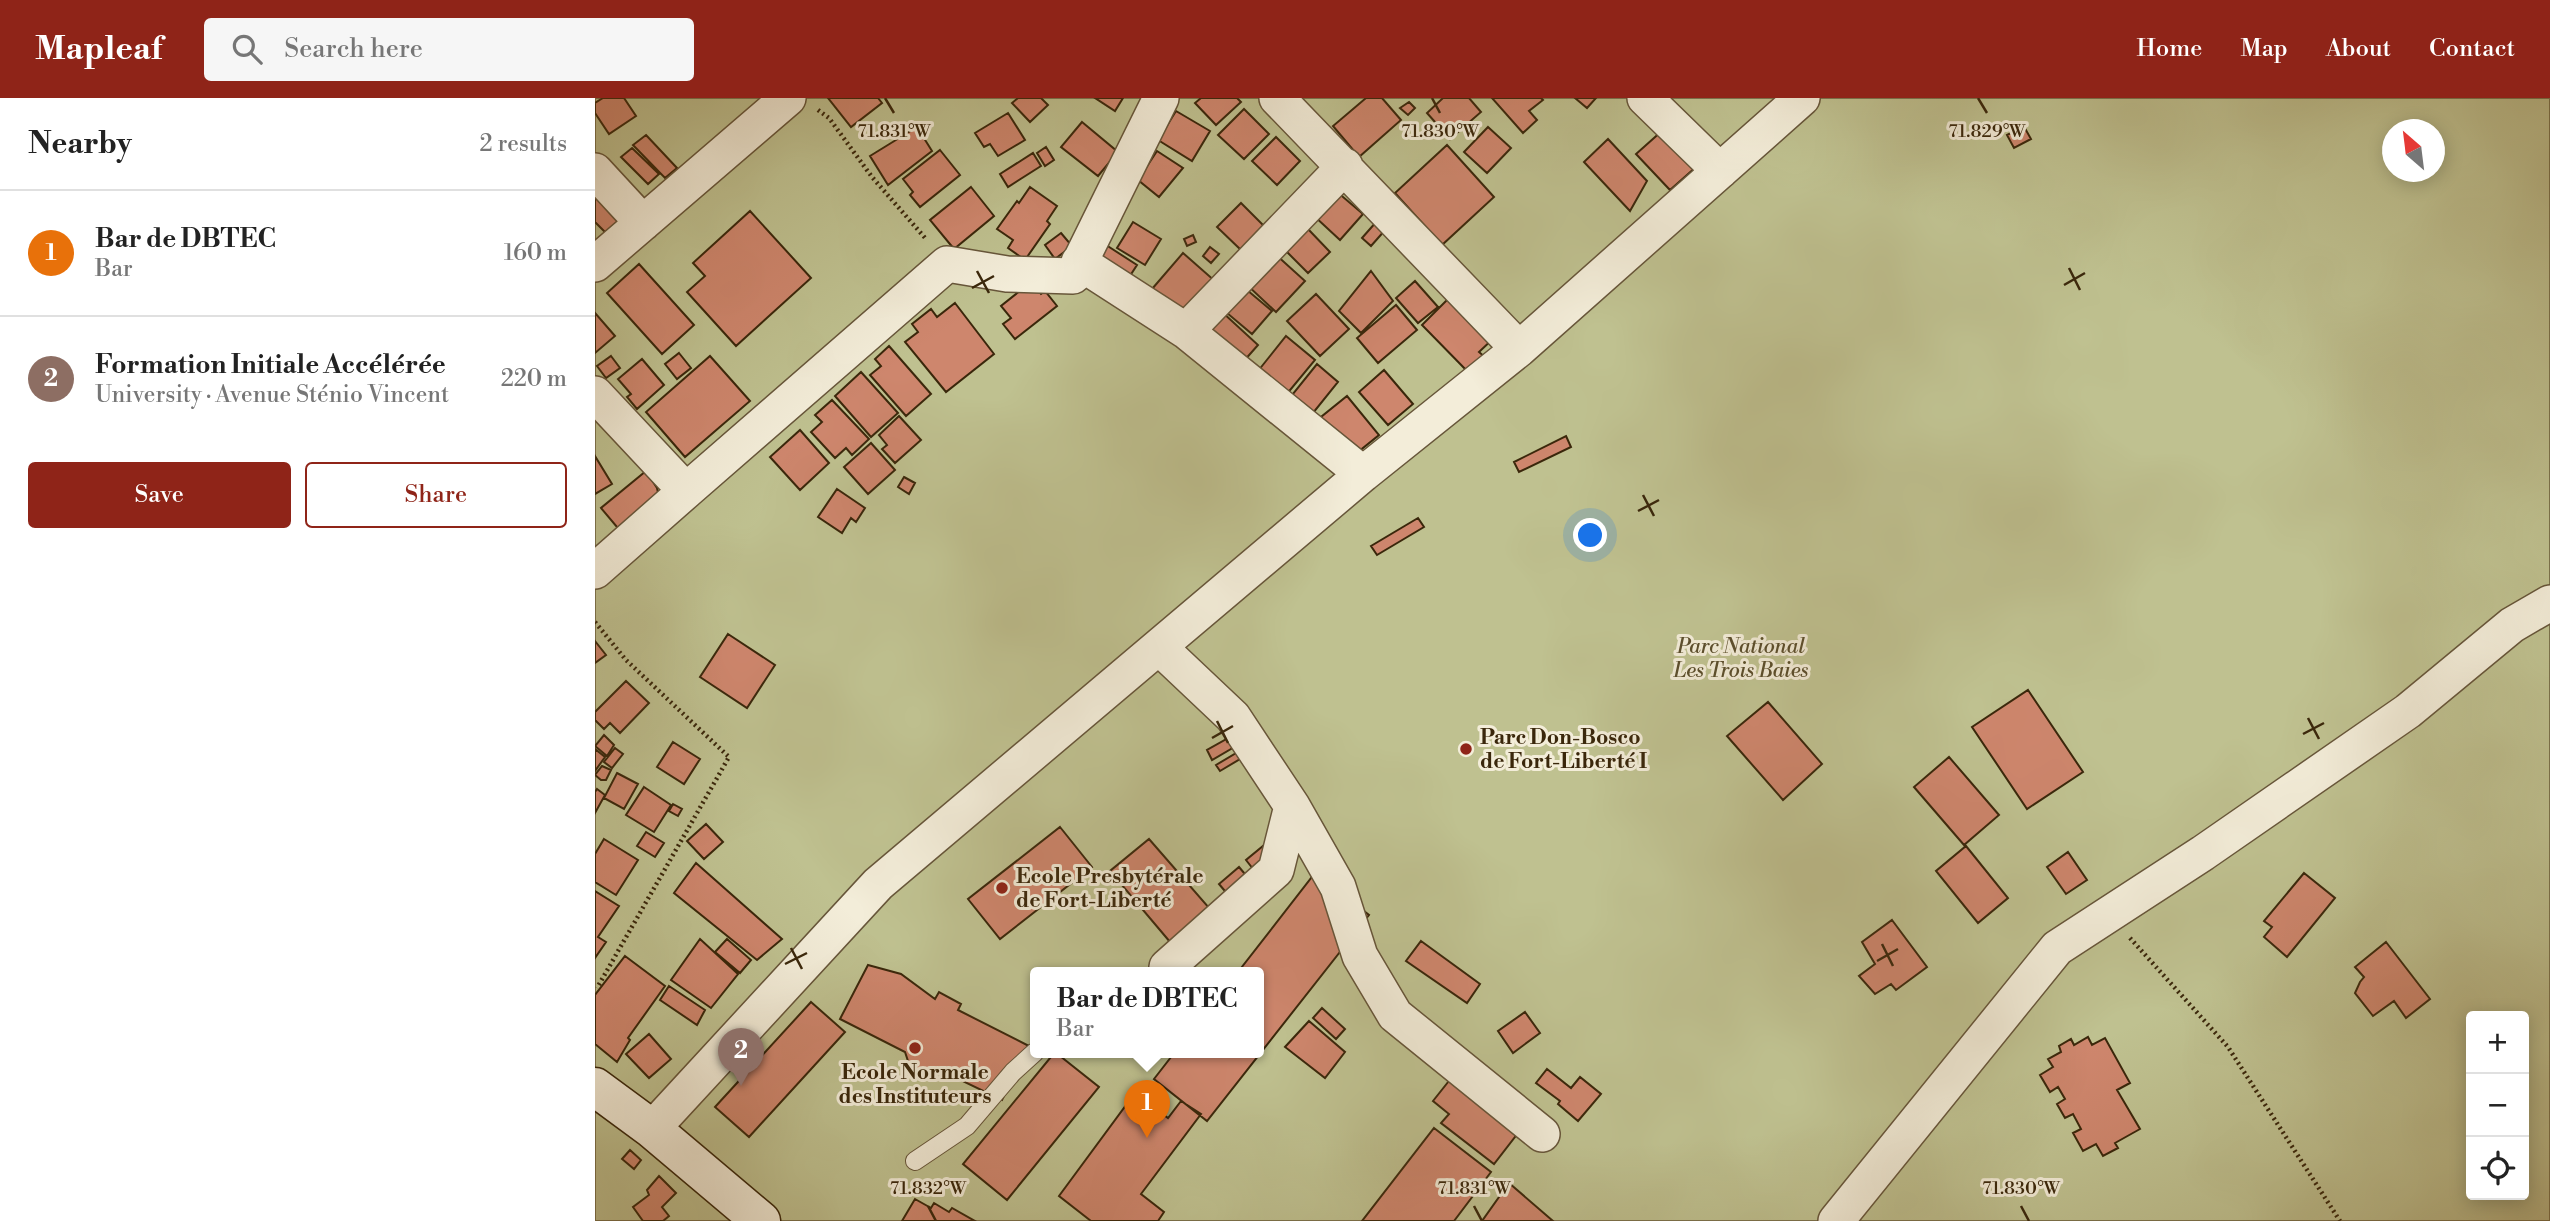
<!DOCTYPE html>
<meta charset="utf-8">
<style>
body{margin:0;font-family:"Libre Bodoni",serif;background:#f6f6f6;color:#222}
.controls{position:absolute;right:21px;bottom:21px;display:grid;overflow:hidden;border-radius:7px;box-shadow:0 4px 18px #0003}
.controls button{width:63px;height:63px;display:grid;place-items:center;padding:0;border:0;border-bottom:2px solid #e0e0e0;background:#fff;color:#222;font:35px sans-serif}
.compass{position:absolute;left:1787px;top:21px;width:63px;height:63px;border-radius:50%;background:#fff;box-shadow:0 4px 18px #0003;rotate:332deg}
.you{position:absolute;left:996px;top:438px;width:24px;height:24px;margin:-18px;border:5px solid #fff;border-radius:50%;background:#1a73e8;box-shadow:0 0 0 10px #1a73e833}
.badge{display:grid;place-items:center;width:46px;height:46px;border-radius:50%;background:#8f2418;color:#fff;font-size:23px;font-weight:700}
.pin{position:absolute;translate:-50% -58px;filter:drop-shadow(0 2px 4px #0008)}
.pin::after{content:'';position:absolute;top:37px;width:24px;height:21px;background:inherit;clip-path:polygon(0 0,100% 0,50% 100%)}
.popup{position:absolute;left:435px;top:869px;width:234px;height:91px;box-sizing:border-box;display:grid;place-content:center;border-radius:7px;background:#fff;filter:drop-shadow(0 2px 5px #0005);font-size:23px;white-space:nowrap;color:#767676}
.popup b{font-size:26px;color:#222}
.popup::after{content:'';position:absolute;left:50%;top:100%;margin-left:-14px;border:14px solid transparent;border-top-color:#fff}
.list{margin:0;padding:0;list-style:none}
h2{display:flex;justify-content:space-between;align-items:center;height:91px;margin:0;padding:0 28px;font-size:30px}
h2 small{font-size:23px;font-weight:400;color:#767676}
.list li{display:grid;grid-template-columns:46px 1fr auto;gap:21px;align-items:center;box-sizing:border-box;height:126px;padding:0 28px;border-top:2px solid #e0e0e0}
.list b{display:block;font-size:26px;white-space:nowrap}
.list p{margin:0;font-size:23px;white-space:nowrap;color:#767676}
.list em{font-size:23px;font-style:normal;color:#767676}
.actions{display:flex;gap:14px;padding:21px 28px}
.actions a{flex:1;padding:16px 0;border:2px solid #8f2418;border-radius:7px;text-align:center;font-size:24px;color:#8f2418}
.actions .main{background:#8f2418;color:#fff}
.icon{flex:none;width:38px;height:38px;fill:none;stroke:currentColor;stroke-width:2;stroke-linecap:round;stroke-linejoin:round}
.map{position:relative;flex:none;width:1955px;height:1123px;overflow:hidden}
header{display:flex;align-items:center;gap:42px;box-sizing:border-box;height:98px;padding:0 35px;background:#8f2418;color:#fff}
header strong{font-size:33px}
nav{display:flex;gap:38px;margin-inline-start:auto;font-size:24px}
.search{width:490px;height:63px;background:#f6f6f6;display:flex;align-items:center;gap:18px;box-sizing:border-box;padding:0 24px;border-radius:7px;color:#767676;font-size:26px}
main{display:flex}
aside{flex:1;background:#fff}
.map>svg:first-child{display:block}
</style>
<header>
<strong>Mapleaf</strong>
<div class="search"><svg class="icon" aria-label="search" viewBox="0 0 24 24"><circle cx="10" cy="10" r="6"/><path d="M15 15l6 6"/></svg>Search here</div>
<nav><a>Home</a><a>Map</a><a>About</a><a>Contact</a></nav>
</header>
<main>
<aside>
<h2>Nearby<small>2 results</small></h2>
<ul class="list">
<li><span class="badge" style="background:#e8710a">1</span><div><b>Bar de DBTEC</b><p>Bar</p></div><em>160 m</em></li>
<li><span class="badge" style="background:#8d6e63">2</span><div><b>Formation Initiale Accélérée</b><p>University · Avenue Sténio Vincent</p></div><em>220 m</em></li>
</ul>
<div class="actions"><a class="main">Save</a><a>Share</a></div>
</aside>
<div class="map">
<svg width="1955" height="1123" viewBox="0 0 1955 1123">
<rect width="100%" height="100%" fill="#ede3c5"/>
<filter id="stains"><feTurbulence type="fractalNoise" baseFrequency=".00286" numOctaves="4"/><feColorMatrix values="0 0 0 0 .2 0 0 0 0 .09 0 0 0 0 .02 0 0 0 .5 -.17"/></filter>
<radialGradient id="worn" r=".72"><stop offset=".6" stop-color="#630" stop-opacity="0"/><stop offset="1" stop-color="#630" stop-opacity=".3"/></radialGradient>
<!-- green -->
<path fill="#bfc190" stroke="#7c744e" stroke-width="2" fill-rule="evenodd" d="M0,0H1955V1123H0ZM1798,32H1840V74H1798ZM440,874H664V954H440ZM1876,918H1929V1097H1876Z"/>
<!-- building -->
<path fill="#ce866d" stroke="#3a270b" stroke-width="2" d="M8,0H29L41,18L14,36L0,15V5Z
M233,0H283L287,5L256,29Z
M423,0H446L453,7L435,24L417,5Z
M500,0H528L520,13Z
M606,0H642L646,4L621,27L600,5Z
M771,0H787L806,22L764,59L738,28Z
M848,0H874L886,14L855,41L832,15Z
M897,0H946L948,2L934,13L942,22L928,35Z
M980,0H1001L992,10Z
M814,4L820,10L813,17L805,10Z
M649,11L674,36L649,61L623,37Z
M581,13L615,33L597,63L563,42Z
M413,15L430,42L403,58L395,46L389,49L380,35Z
M487,24L523,54L503,78L466,49Z
M1427,25L1436,41L1419,50L1412,37L1418,34L1416,31Z
M322,29L337,53L293,87L275,58Z
M893,29L916,50L892,75L869,54Z
M1068,32L1101,69L1075,92L1041,56Z
M51,37L82,70L70,80L38,47Z
M681,39L705,63L682,87L657,63Z
M1013,41L1052,83L1035,113L989,64Z
M852,47L899,99L847,147L800,95Z
M451,49L459,62L450,68L442,55Z
M37,50L64,76L53,86L26,59Z
M345,52L365,77L325,109L315,97L318,94L308,81Z
M562,53L588,70L564,99L543,82Z
M438,55L446,68L413,89L405,76Z
M376,89L399,118L359,151L335,122Z
M435,89L462,108L452,123L455,126L430,162L413,150L418,142L402,131L422,103L424,105Z
M0,92L29,122L13,137L0,124Z
M741,93L768,116L745,142L718,117Z
M646,105L669,128L646,152L622,129Z
M155,113L216,180L141,248L92,194L110,178L98,165Z
M782,123L791,131L776,148L767,140Z
M538,124L566,141L550,167L522,150Z
M713,131L735,154L713,175L691,153Z
M466,135L477,148L460,161L450,147Z
M598,137L601,144L592,148L589,141Z
M508,145L542,167L529,187L496,165Z
M615,149L624,156L616,165L608,158Z
M588,155L621,184L590,220L557,191Z
M679,155L710,183L681,214L651,186Z
M44,166L99,227L67,256L12,195Z
M776,173L798,203L766,235L744,213Z
M820,183L843,209L823,225L801,200Z
M436,184L446,196L450,193L462,208L420,241L408,226L416,220L406,208Z
M652,192L677,213L657,236L632,215Z
M859,195L901,238L884,254L891,260L875,276L827,227Z
M721,196L754,231L725,258L692,223Z
M360,205L399,256L351,294L310,244L323,234L317,226L336,211L342,219Z
M801,207L822,232L783,265L762,240Z
M626,213L663,247L648,264L610,230Z
M0,215L20,238L0,255Z
M691,238L720,262L691,297L663,273Z
M294,248L336,296L311,318L275,277L286,268L280,261Z
M84,255L96,270L82,281L70,266Z
M16,258L25,270L11,280L2,268Z
M115,258L155,303L90,359L51,314Z
M47,261L69,287L42,311L32,299L36,296L23,281Z
M722,266L743,284L718,315L697,297Z
M789,272L818,306L793,327L764,294Z
M266,274L303,315L276,339L240,298Z
M752,298L784,337L758,358L726,319Z
M237,302L274,341L257,357L251,350L240,360L216,334L227,324L220,317Z
M304,318L326,342L300,365L287,351L292,347L284,337Z
M205,332L234,365L205,392L175,359Z
M971,338L976,349L924,374L919,364Z
M276,345L300,372L273,396L249,369Z
M0,358L17,386L0,396Z
M51,373L62,390L64,399L27,435L6,410Z
M309,379L320,385L314,396L303,389Z
M242,391L270,410L261,424L256,420L247,435L223,419Z
M823,420L829,429L782,457L776,448Z
M133,536L180,567L152,610L105,579Z
M0,543L11,557L0,565Z
M31,583L54,605L25,635L15,625L9,631L0,622V614Z
M1433,592L1488,674L1432,711L1377,629Z
M1173,604L1227,666L1188,702L1132,638Z
M660,625L665,634L617,662L612,652Z
M9,637L19,647L12,658L0,648Z
M668,639L672,645L625,673L621,667Z
M78,644L105,661L89,686L62,669Z
M20,650L28,656L17,670L9,664Z
M0,651L10,659L0,673Z
M1354,659L1404,717L1369,747L1319,689Z
M7,668L16,672L11,682H6L0,677Z
M22,675L43,686L29,711L9,700Z
M49,689L76,707L59,734L31,717Z
M2,691L10,697L0,715V694Z
M78,706L87,711L83,718L74,713Z
M111,726L128,744L109,761L92,743Z
M465,729L497,769L405,841L373,801Z
M51,734L69,745L60,759L42,748Z
M9,741L43,762L21,797L0,784V756Z
M554,741L622,819L581,851L515,773Z
M668,748L687,773L670,786L651,762Z
M1371,748L1413,800L1383,825L1341,773Z
M1473,754L1492,782L1471,796L1452,769Z
M101,765L187,841L162,862L79,795Z
M644,769L665,794L645,811L624,786Z
M720,775L774,817L612,1023L559,981L580,954H664V874H643Z
M1709,775L1740,800L1692,859L1669,839L1677,829L1669,823Z
M0,793L24,808L3,839L11,844L0,860Z
M1297,822L1332,869L1301,892L1296,886L1280,896L1264,878L1280,866L1267,844Z
M105,841L143,876L116,910L76,882Z
M132,841L156,862L145,875L120,854Z
M826,843L885,886L872,905L811,863Z
M1791,844L1835,901L1811,920L1799,903L1778,918L1760,895L1765,884L1769,879L1760,869Z
M30,858L70,888L33,940L35,942L22,964L0,946V897Z
M273,867L306,876L340,901L344,894L366,906L363,912L434,948L407,1002L347,973L336,976L322,974L314,966L310,954L245,921Z
M74,888L110,912L102,927L65,902Z
M216,904L250,934L154,1039L120,1009Z
M727,910L750,931L741,941L718,920Z
M930,914L945,935L918,955L903,933Z
M714,923L750,954L730,980L690,949Z
M54,936L76,961L54,980L31,956Z
M1493,939L1497,947L1510,940L1535,985L1522,992L1545,1031L1520,1045L1523,1050L1508,1058L1501,1046L1488,1053L1478,1035L1486,1031L1478,1016L1470,1020L1462,1006L1470,1001L1463,989L1455,994L1445,977L1458,969L1453,961L1466,954L1464,948L1476,941L1479,947Z
M460,954L504,989L412,1102L368,1066Z
M865,969L923,1035L899,1066L846,1025L854,1016L838,1003Z
M952,971L976,990L985,979L1006,996L983,1023L963,1006L965,1003L941,985Z
M540,995L573,1020L586,1003L606,1016L546,1096L569,1114L563,1123H496L464,1098Z
M839,1030L896,1074L859,1123H767Z
M35,1052L46,1062L39,1071L27,1061Z
M64,1078L81,1095L67,1109L74,1118L68,1123H48L38,1109L54,1097L52,1092Z
M914,1085L958,1123H887Z
M320,1101L336,1110L339,1105L354,1114L357,1110L380,1123H307Z"/>
<g fill="none" stroke-linecap="round" stroke-linejoin="round">
<!-- lane casing -->
<g stroke="#67563a" stroke-width="20">
<path id="lane" d="M320,1063L372,1028L418,974L440,954"/>
</g>
<!-- street casing -->
<g stroke="#67563a" stroke-width="38">
<path id="street" d="M682,0L924,251
M1050,0L1125,73
M0,73L48,125
M484,164L591,233L750,68
M0,166L193,0
M591,233L768,376
M0,296L91,393L0,473
M91,393L352,166L412,176L478,178L566,0
M565,550L638,619L697,708L743,789L765,858L800,917L947,1036
M572,869L681,772L697,708
M57,1031L283,786L768,376L924,251L1207,0
M1241,1123L1462,850L1608,755L1813,613L1917,527L1955,505"/>
</g>
<!-- secondary casing -->
<g stroke="#3a270b" stroke-width="41">
<path id="secondary" d="M0,989L57,1031L166,1123"/>
</g>
<!-- path -->
<path stroke="#3a270b" stroke-width="4.5" stroke-dasharray="2 3.5" stroke-linecap="butt" d="M223,12L234,20L277,79L331,141
M0,524L31,562L134,659L2,890
M1535,840L1633,949L1745,1123"/>
<!-- lane -->
<use href="#lane" stroke="#f3edd9" stroke-width="18"/>
<!-- street -->
<use href="#street" stroke="#f3edd9" stroke-width="35"/>
<!-- secondary -->
<use href="#secondary" stroke="#f3edd9" stroke-width="38"/>
</g>
<!-- ticks -->
<path fill="none" stroke="#3a270b" stroke-width="2.5" d="M290,0L299,15M837,0L845,15M1383,0L1392,15M1474,170L1485,192M382,173L394,195M1469,187L1490,175M377,190L399,178M1048,397L1059,418M1043,413L1064,402M1713,620L1724,641M622,623L633,645M1708,636L1729,625M617,640L638,628M1287,846L1298,868M196,850L207,871M1282,863L1303,851M190,866L212,855M333,1108L341,1123M879,1108L887,1123M1426,1108L1434,1123"/>
<!-- markers -->
<g fill="#8f2418" stroke="#f3edd9" stroke-width="2.5">
<circle cx="871" cy="651" r="7"/>
<circle cx="407" cy="790" r="7"/>
<circle cx="320" cy="950" r="7"/>
</g>
<g text-anchor="middle" stroke-width="6" stroke-linejoin="round" paint-order="stroke">
<!-- park labels -->
<g font-size="21" font-style="italic" fill="#5b4e2c" stroke="#f3edd9">
<text x="1146" y="555">Parc National<tspan x="1146" dy="24">Les Trois Baies</tspan></text>
</g>
<!-- poi labels -->
<g font-size="21" font-weight="bold" fill="#3a270b" stroke="#f3edd9" text-anchor="start">
<text x="885" y="646">Parc Don-Bosco<tspan x="885" dy="24">de Fort-Liberté I</tspan></text>
<text x="421" y="785">Ecole Presbytérale<tspan x="421" dy="24">de Fort-Liberté</tspan></text>
<text x="320" y="981" text-anchor="middle">Ecole Normale<tspan x="320" dy="24">des Instituteurs</tspan></text>
</g>
</g>
<g font-size="18" text-anchor="middle" fill="#3a270b" stroke="#f3edd9" stroke-width="6" stroke-linejoin="round" paint-order="stroke">
<text x="299" y="39">71.831°W</text>
<text x="845" y="39">71.830°W</text>
<text x="1392" y="39">71.829°W</text>
<text x="333" y="1096">71.832°W</text>
<text x="879" y="1096">71.831°W</text>
<text x="1426" y="1096">71.830°W</text>
</g>
<rect width="100%" height="100%" filter="url(#stains)"/>
<rect width="100%" height="100%" fill="url(#worn)"/>
</svg>
<div class="controls">
<button>+</button>
<button>−</button>
<button><svg class="icon" aria-label="locate" viewBox="0 0 24 24"><circle cx="12" cy="12" r="6"/><path d="M12 2v4M12 18v4M2 12h4M18 12h4"/></svg></button>
</div>
<svg class="compass" viewBox="-18 -18 36 36"><path d="M0-13l5 13h-10z" fill="#e53935"/><path d="M0 13l5-13h-10z" fill="#767676"/></svg>
<div class="you"></div>
<div class="pin badge" style="left:552px;top:1040px;background:#e8710a">1</div>
<div class="popup"><b>Bar de DBTEC</b>Bar</div>
<div class="pin badge" style="left:146px;top:988px;background:#8d6e63">2</div>
</div>
</main>
